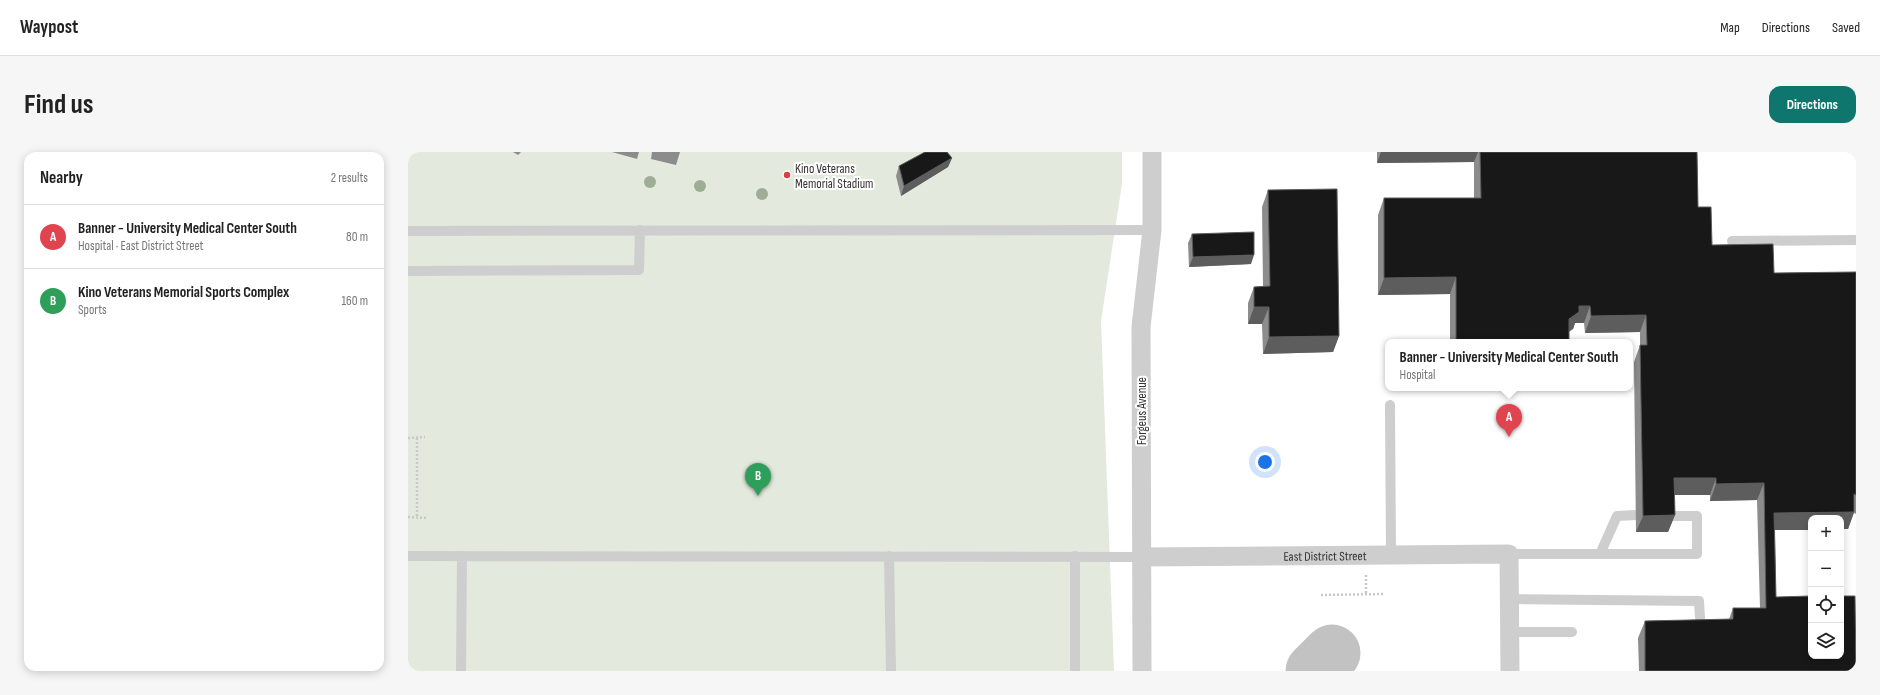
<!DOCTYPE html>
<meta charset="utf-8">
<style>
body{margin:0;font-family:"Sofia Sans Condensed",sans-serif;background:#f6f6f6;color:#222}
.controls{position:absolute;right:12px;bottom:12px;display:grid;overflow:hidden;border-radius:8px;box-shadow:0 2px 10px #0003}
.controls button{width:36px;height:36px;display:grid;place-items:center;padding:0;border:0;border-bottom:1px solid #e0e0e0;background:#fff;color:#222;font:20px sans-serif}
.you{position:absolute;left:857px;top:310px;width:14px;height:14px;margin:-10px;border:3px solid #fff;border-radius:50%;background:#1a73e8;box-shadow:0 0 0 6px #1a73e833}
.badge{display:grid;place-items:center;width:26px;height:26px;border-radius:50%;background:#0f766e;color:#fff;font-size:13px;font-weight:700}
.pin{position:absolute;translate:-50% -33px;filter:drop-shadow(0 1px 2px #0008)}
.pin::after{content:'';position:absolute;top:21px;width:14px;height:12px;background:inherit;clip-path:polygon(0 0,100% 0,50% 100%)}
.popup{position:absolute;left:977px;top:187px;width:248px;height:52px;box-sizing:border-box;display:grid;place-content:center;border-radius:8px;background:#fff;filter:drop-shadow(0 1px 3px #0005);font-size:13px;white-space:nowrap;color:#767676}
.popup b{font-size:15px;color:#222}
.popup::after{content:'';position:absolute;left:50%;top:100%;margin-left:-8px;border:8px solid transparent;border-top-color:#fff}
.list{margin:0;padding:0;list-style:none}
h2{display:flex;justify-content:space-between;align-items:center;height:52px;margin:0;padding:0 16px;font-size:17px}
h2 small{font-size:13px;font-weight:400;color:#767676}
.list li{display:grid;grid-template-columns:26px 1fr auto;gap:12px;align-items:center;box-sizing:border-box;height:64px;padding:0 16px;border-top:1px solid #e0e0e0}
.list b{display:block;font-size:15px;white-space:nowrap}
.list p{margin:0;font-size:13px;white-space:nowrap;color:#767676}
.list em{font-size:13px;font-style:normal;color:#767676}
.icon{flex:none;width:22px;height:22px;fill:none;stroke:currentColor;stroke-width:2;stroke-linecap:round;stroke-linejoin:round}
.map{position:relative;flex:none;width:1448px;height:519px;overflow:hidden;border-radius:12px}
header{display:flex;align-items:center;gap:24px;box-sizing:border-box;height:56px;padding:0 20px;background:#fff;border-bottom:1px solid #e0e0e0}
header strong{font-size:19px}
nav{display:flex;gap:22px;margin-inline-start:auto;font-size:14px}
.intro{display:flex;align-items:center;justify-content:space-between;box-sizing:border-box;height:96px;padding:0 24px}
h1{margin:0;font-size:28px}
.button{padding:10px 18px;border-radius:12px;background:#0f766e;color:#fff;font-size:14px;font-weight:700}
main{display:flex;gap:24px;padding:0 24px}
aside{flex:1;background:#fff;border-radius:12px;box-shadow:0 2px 10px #0003}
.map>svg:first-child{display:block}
</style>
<header>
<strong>Waypost</strong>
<nav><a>Map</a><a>Directions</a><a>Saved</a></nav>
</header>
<div class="intro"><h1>Find us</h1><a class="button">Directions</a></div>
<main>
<aside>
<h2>Nearby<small>2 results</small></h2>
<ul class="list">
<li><span class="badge" style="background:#e0444e">A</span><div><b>Banner - University Medical Center South</b><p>Hospital · East District Street</p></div><em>80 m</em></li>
<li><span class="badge" style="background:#2e9e5b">B</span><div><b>Kino Veterans Memorial Sports Complex</b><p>Sports</p></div><em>160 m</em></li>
</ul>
</aside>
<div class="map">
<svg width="1448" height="519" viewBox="0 0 1448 519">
<rect width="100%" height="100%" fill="#fff"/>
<!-- green -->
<path fill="#e3e9dd" d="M0,0H714V32L693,169L706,519H0Z"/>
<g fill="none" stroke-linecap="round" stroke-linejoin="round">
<!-- taxiway -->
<path stroke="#c2c2c2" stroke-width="57" d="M906,519L924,501"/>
<!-- path -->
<path stroke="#c8c8c8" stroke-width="2.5" stroke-dasharray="2 2" stroke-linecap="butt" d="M0,286L17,285
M9,286V366
M0,365L19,366
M958,423V442
M913,443L977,442"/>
<!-- lane -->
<path stroke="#cecece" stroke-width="10" d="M0,79L744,78
M1324,89L1448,88
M0,119L231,118L232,78
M982,253L983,403
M1101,402H1289V364H1260
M1192,402L1209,364L1228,363
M0,404L734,405
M481,404L483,519
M667,404V519
M1101,447L1291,449L1292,466
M1102,480H1164
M53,519L54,404"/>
<!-- street -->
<g stroke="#cecece" stroke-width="19">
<path id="s1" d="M734,405L1101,402L1102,519"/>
<path d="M734,519L733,175L744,78V0"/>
</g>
</g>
<!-- trees -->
<g fill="#a0ad96">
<circle cx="242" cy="30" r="6"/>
<circle cx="292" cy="34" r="6"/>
<circle cx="354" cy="42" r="6"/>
</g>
<!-- wall -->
<path fill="#8c8c8c" d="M105,0H113L110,3Z
M204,0H231L229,7Z
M244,0H272L268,13L243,7Z
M969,0H1289L1290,55L1304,93L1366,121L1448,120V362L1446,361L1440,377L1403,366V378H1367L1368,445L1448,519H1231L1230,486L1237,469L1321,467L1325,456H1352L1349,348L1302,349V343H1266L1267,363L1260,380H1228L1226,210L1232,193V180L1177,181L1176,171H1167L1165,177L1161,180V190H1042V142L970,143V63L976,46H1066V10L969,11Z
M544,6L540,15L493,44L488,24L491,14Z
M860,38L931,184L925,200L855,202L854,172H840V151L846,135L855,134L854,55Z
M784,82L843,112L781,115L780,91Z"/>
<!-- shaded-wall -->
<path fill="#5d5d5d" d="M973,0H1070L1066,10L969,11Z
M544,6L540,15L493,44L496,34Z
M846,103L843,112L781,115L785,105Z
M1048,125L1042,142L970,143L976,126Z
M1171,154H1182L1176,171H1167L1165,177L1154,183L1161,167Z
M846,155H861L854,172H840Z
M1238,163L1232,180L1177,181L1183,164Z
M931,184L925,200L855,202L861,185Z
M1266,326H1308L1302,343H1260Z
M1356,331L1349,348L1302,349L1308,332Z
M1446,360L1440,377H1433V366H1403V378H1360L1366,361Z
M1267,363L1260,380H1228L1235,364Z"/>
<!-- building -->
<path fill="#181818" stroke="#5d5d5d" d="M517,0H539L544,6L496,34L491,14Z
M1072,0H1289L1290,55H1303L1304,93L1365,92L1366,121L1448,120V343L1446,342V360L1366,361L1368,445L1403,444V504H1433V444H1447L1448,519H1237V469L1325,467V456H1358L1356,331L1308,332V326H1266L1267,363L1235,364L1232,193H1239L1238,163L1183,164L1182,154H1171V160L1161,167V190H1048V125L976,126V46H1073Z
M929,37L931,184L861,185V155H846V135L862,134L860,38Z
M846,80V103L785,105L784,82Z"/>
<!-- markers -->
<circle fill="#db3f44" stroke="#fff" stroke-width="1.5" cx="379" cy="23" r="4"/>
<g text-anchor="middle" stroke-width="4" stroke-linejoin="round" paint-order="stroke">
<!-- poi labels -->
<g font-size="13" fill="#313131" stroke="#fff" text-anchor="start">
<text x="387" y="21">Kino Veterans<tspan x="387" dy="15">Memorial Stadium</tspan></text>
</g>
<!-- street labels -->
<g font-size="13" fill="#313131" stroke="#fff">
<text transform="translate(733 259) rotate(-90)" y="5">Forgeus Avenue</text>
<text dy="5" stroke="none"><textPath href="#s1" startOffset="183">East District Street</textPath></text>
</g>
</g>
</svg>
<div class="controls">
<button>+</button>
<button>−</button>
<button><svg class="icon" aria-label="locate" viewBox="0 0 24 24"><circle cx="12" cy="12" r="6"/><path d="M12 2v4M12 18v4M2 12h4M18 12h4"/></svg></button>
<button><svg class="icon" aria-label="layers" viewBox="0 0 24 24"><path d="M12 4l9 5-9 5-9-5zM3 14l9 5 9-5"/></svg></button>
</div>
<div class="you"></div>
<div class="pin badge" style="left:1101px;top:285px;background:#e0444e">A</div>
<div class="popup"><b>Banner - University Medical Center South</b>Hospital</div>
<div class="pin badge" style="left:350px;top:344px;background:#2e9e5b">B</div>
</div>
</main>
